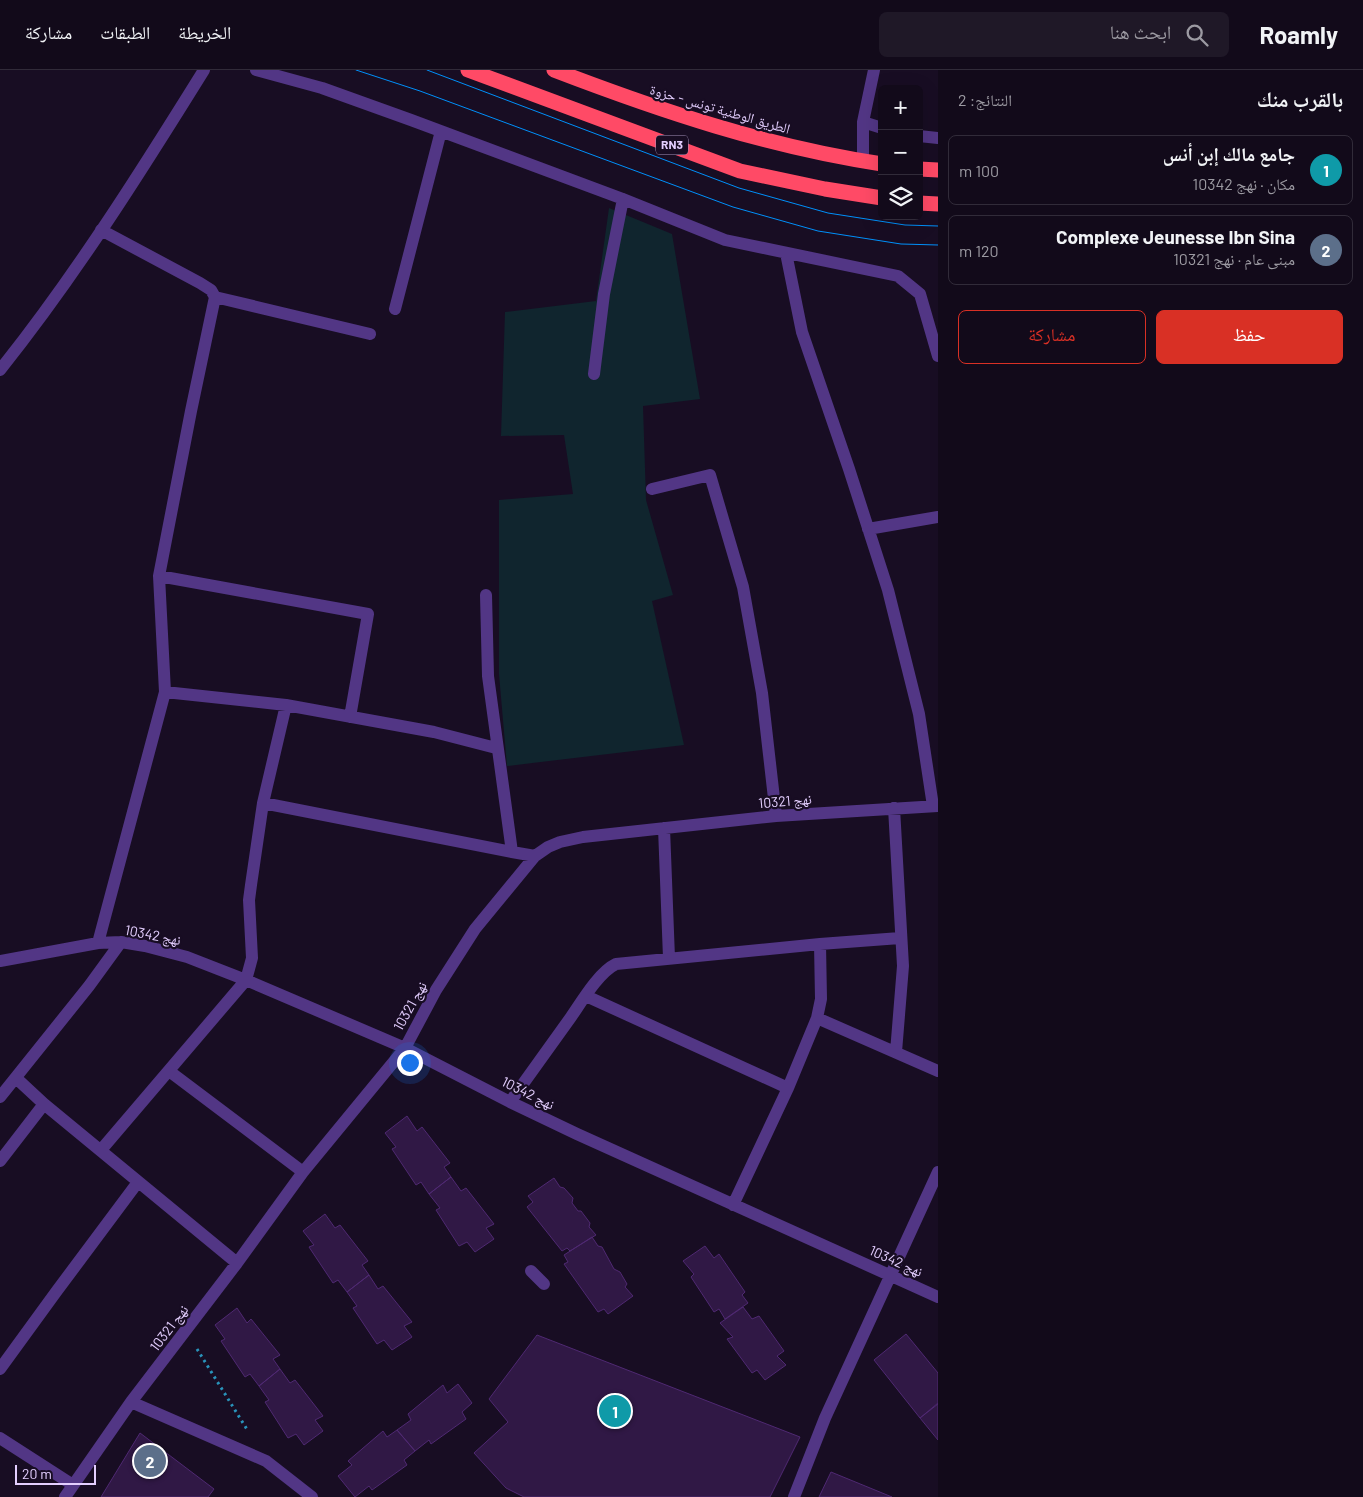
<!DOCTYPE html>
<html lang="ar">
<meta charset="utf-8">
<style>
body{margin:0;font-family:Barlow,"Noto Naskh Arabic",sans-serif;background:#1f1827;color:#f1f3f6;direction:rtl}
.controls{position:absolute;right:15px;top:15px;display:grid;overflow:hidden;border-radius:8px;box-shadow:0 5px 20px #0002}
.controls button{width:45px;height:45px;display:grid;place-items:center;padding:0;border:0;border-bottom:1px solid #312b39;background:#120a1a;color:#f1f3f6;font:25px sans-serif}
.scale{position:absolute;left:15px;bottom:12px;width:81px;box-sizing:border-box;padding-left:5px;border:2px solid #e4cfff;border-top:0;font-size:14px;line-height:18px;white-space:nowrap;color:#e4cfff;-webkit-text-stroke:4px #180d23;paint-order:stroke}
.you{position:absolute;left:409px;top:992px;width:18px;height:18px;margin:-12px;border:4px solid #fff;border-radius:50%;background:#1a73e8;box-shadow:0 0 0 8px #1a73e833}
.badge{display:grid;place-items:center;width:32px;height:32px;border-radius:50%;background:#d93025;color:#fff;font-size:16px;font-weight:700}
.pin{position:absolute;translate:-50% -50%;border:2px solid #fff;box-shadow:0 1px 5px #0006}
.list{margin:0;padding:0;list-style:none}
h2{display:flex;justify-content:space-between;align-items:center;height:65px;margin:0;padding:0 20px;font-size:21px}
h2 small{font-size:16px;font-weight:400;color:#9c9aa2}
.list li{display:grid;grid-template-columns:32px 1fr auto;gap:15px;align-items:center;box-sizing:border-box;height:70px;margin:0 10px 10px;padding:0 10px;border:1px solid #312b39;border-radius:8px}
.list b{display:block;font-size:19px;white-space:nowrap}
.list p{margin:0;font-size:16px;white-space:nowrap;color:#9c9aa2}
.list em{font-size:16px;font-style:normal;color:#9c9aa2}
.actions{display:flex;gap:10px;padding:15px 20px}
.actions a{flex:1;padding:11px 0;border:1px solid #d93025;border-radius:8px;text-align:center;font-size:18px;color:#d93025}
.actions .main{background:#d93025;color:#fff}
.icon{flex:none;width:28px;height:28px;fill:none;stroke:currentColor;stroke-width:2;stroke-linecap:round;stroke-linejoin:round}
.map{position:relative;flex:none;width:938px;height:1427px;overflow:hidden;direction:ltr}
header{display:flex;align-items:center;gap:30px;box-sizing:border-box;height:70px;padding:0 25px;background:#120a1a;border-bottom:1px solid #312b39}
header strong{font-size:24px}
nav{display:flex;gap:28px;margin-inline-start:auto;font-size:18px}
.search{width:350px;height:45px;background:#1f1827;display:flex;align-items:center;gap:12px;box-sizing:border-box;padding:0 18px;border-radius:8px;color:#9c9aa2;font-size:19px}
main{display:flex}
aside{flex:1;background:#120a1a}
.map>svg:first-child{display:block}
</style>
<header>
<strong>Roamly</strong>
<div class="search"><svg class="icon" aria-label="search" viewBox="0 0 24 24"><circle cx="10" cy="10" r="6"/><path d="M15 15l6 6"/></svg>ابحث هنا</div>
<nav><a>الخريطة</a><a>الطبقات</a><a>مشاركة</a></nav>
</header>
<main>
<aside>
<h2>بالقرب منك<small>النتائج: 2</small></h2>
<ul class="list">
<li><span class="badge" style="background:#0f9aa8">1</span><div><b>جامع مالك إبن أنس</b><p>مكان · نهج 10342</p></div><em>100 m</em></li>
<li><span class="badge" style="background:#5c6f8a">2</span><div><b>Complexe Jeunesse Ibn Sina</b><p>مبنى عام · نهج 10321</p></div><em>120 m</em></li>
</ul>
<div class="actions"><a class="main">حفظ</a><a>مشاركة</a></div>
</aside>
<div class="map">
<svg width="938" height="1427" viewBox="0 0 938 1427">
<rect width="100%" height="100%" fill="#180d23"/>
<!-- green -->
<path fill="#10252e" d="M609,138L672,164L700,329L643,336L646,430L673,525L652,531L684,675L507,696L499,604V430L573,424L564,365L501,366L505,242L596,231Z"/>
<!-- building -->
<path fill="#301845" stroke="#4f2972" d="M407,1046L417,1061L422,1057L450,1093L444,1097L451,1107L429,1124L421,1112L416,1115L392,1079L396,1077L385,1063Z
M451,1107L461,1121L466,1118L494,1154L486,1158L494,1169L475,1182L467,1172L459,1176L436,1140L440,1138L429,1124Z
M554,1108L560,1117L564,1118L573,1128L572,1133L578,1141H581L590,1153L589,1157L596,1165L570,1181L567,1178L562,1181L527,1137L533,1132L528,1126Z
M325,1144L335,1158L340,1155L368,1191L362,1195L369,1205L347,1222L338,1210L333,1213L309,1177L314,1175L303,1161Z
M592,1167L598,1176L602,1177L614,1199L620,1202L627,1214L625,1217L633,1226L608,1244L604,1239L598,1242L564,1194L568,1192L564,1185Z
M705,1176L714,1188L719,1184L745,1222L742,1225L748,1233L725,1249L719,1239L714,1242L691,1207L694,1204L683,1191Z
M369,1205L378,1219L383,1216L412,1252L404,1256L412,1267L392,1280L384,1270L377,1274L353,1238L357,1236L347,1222Z
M743,1237L752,1249L759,1246L784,1281L777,1286L786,1295L765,1310L757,1300L752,1303L727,1269L733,1267L720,1253Z
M237,1238L247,1253L251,1249L280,1285L273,1289L280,1299L259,1316L250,1304L245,1307L221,1271L225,1269L215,1255Z
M906,1264L938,1303V1333L920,1348L874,1290Z
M537,1265L800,1367L770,1427H524L506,1418L474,1383L508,1352L489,1329Z
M280,1299L290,1313L295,1310L323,1346L315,1350L323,1361L304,1375L296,1364L288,1368L265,1332L269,1330L259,1316Z
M458,1314L472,1333L462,1342L466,1349L431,1374L429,1370L415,1381L397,1360L411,1350L408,1344L443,1315L447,1323Z
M938,1334V1370L920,1348Z
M397,1360L415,1381L404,1390L407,1395L372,1420L369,1416L355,1427L338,1406L352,1395L348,1391L383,1361L387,1367Z
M140,1363L214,1419L208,1427H101Z
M831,1402L892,1427H819Z"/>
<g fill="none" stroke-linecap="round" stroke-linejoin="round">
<!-- path -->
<path stroke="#2993ba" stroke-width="3" stroke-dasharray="2.5 4" stroke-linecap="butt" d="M197,1279L248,1361"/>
<!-- minor -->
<path stroke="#523685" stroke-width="12" d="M256,0L322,18L411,50L623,129L725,170L898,206L920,224L938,286
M863,52L882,58
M919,66L938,68
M863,91V52L874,0
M786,183L802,262L849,399L888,520L919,644L933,736
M215,227L370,264
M395,239L441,61
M0,300C75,206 140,103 204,0
M594,304L604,224L623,129
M652,419L710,405L743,517L762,623L776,746
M868,459L938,447
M159,506L368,544L350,647
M486,525L488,606L512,782L535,786
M165,622L286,635L434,662L496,678
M263,733L512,782
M894,738L903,896L896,982
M664,758L669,888
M98,873L165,622L159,506L191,341L215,227L211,220L200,213L101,160
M0,891L98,873L121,872L145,876L187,887L246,910L405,978L510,1032L577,1064L938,1227
M586,926L788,1018
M817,948L938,1001
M169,1001L303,1102
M16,1008L44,1034L237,1193
M0,1027L89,916L121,872
M510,1032C531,1003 551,975 571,947C582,931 599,902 616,894L820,874L900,868
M101,1080L246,910L252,888L249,830L251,815L263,733L286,635
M0,1091L44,1034
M733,1135L788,1018L817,948L821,929L820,874
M531,1201L544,1214
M0,1299L56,1222L138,1112
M131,1332L266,1391L312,1427
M0,1368L73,1415
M65,1427L131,1332L237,1193L303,1102L405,978L436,920L475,859L535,786L548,777L560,772L583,767L776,746L938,736
M794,1427L825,1348L938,1102"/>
<!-- highway -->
<path stroke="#ff4a66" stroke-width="15" d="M468,0L740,101L825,119L882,128
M554,0C661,41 768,77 882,94
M919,99L938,100
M919,133L938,134"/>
<!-- tram -->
<path stroke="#0090fa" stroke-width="1" d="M356,0L420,21L733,137L818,161L901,174L938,175
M427,0L739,118L828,143L905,155L938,156"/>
</g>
<g text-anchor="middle" stroke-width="4.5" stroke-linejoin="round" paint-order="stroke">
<!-- shield labels -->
<rect fill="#180d23" stroke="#a795bd" stroke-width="1" x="656" y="65.5" width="32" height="19" rx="4"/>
<g font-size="12" font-weight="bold" fill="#e4cfff">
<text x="672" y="79">RN3</text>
</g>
<!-- street labels -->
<g font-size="14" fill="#e4cfff" stroke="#180d23">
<text transform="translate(720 39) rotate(16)" y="5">الطريق الوطنية تونس - حزوة</text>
<text transform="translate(785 731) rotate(-5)" y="5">نهج 10321</text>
<text transform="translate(153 865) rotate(11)" y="5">نهج 10342</text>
<text transform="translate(410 936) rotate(-61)" y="5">نهج 10321</text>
<text transform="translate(528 1023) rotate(26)" y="5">نهج 10342</text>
<text transform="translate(896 1191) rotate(24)" y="5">نهج 10342</text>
<text transform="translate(169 1258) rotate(-53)" y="5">نهج 10321</text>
</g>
</g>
</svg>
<div class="controls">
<button>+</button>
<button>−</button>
<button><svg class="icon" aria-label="layers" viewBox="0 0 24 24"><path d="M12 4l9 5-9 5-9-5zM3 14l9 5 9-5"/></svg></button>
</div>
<div class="scale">20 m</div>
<div class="you"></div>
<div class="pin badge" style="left:615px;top:1341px;background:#0f9aa8">1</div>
<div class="pin badge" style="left:150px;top:1391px;background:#5c6f8a">2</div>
</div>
</main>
